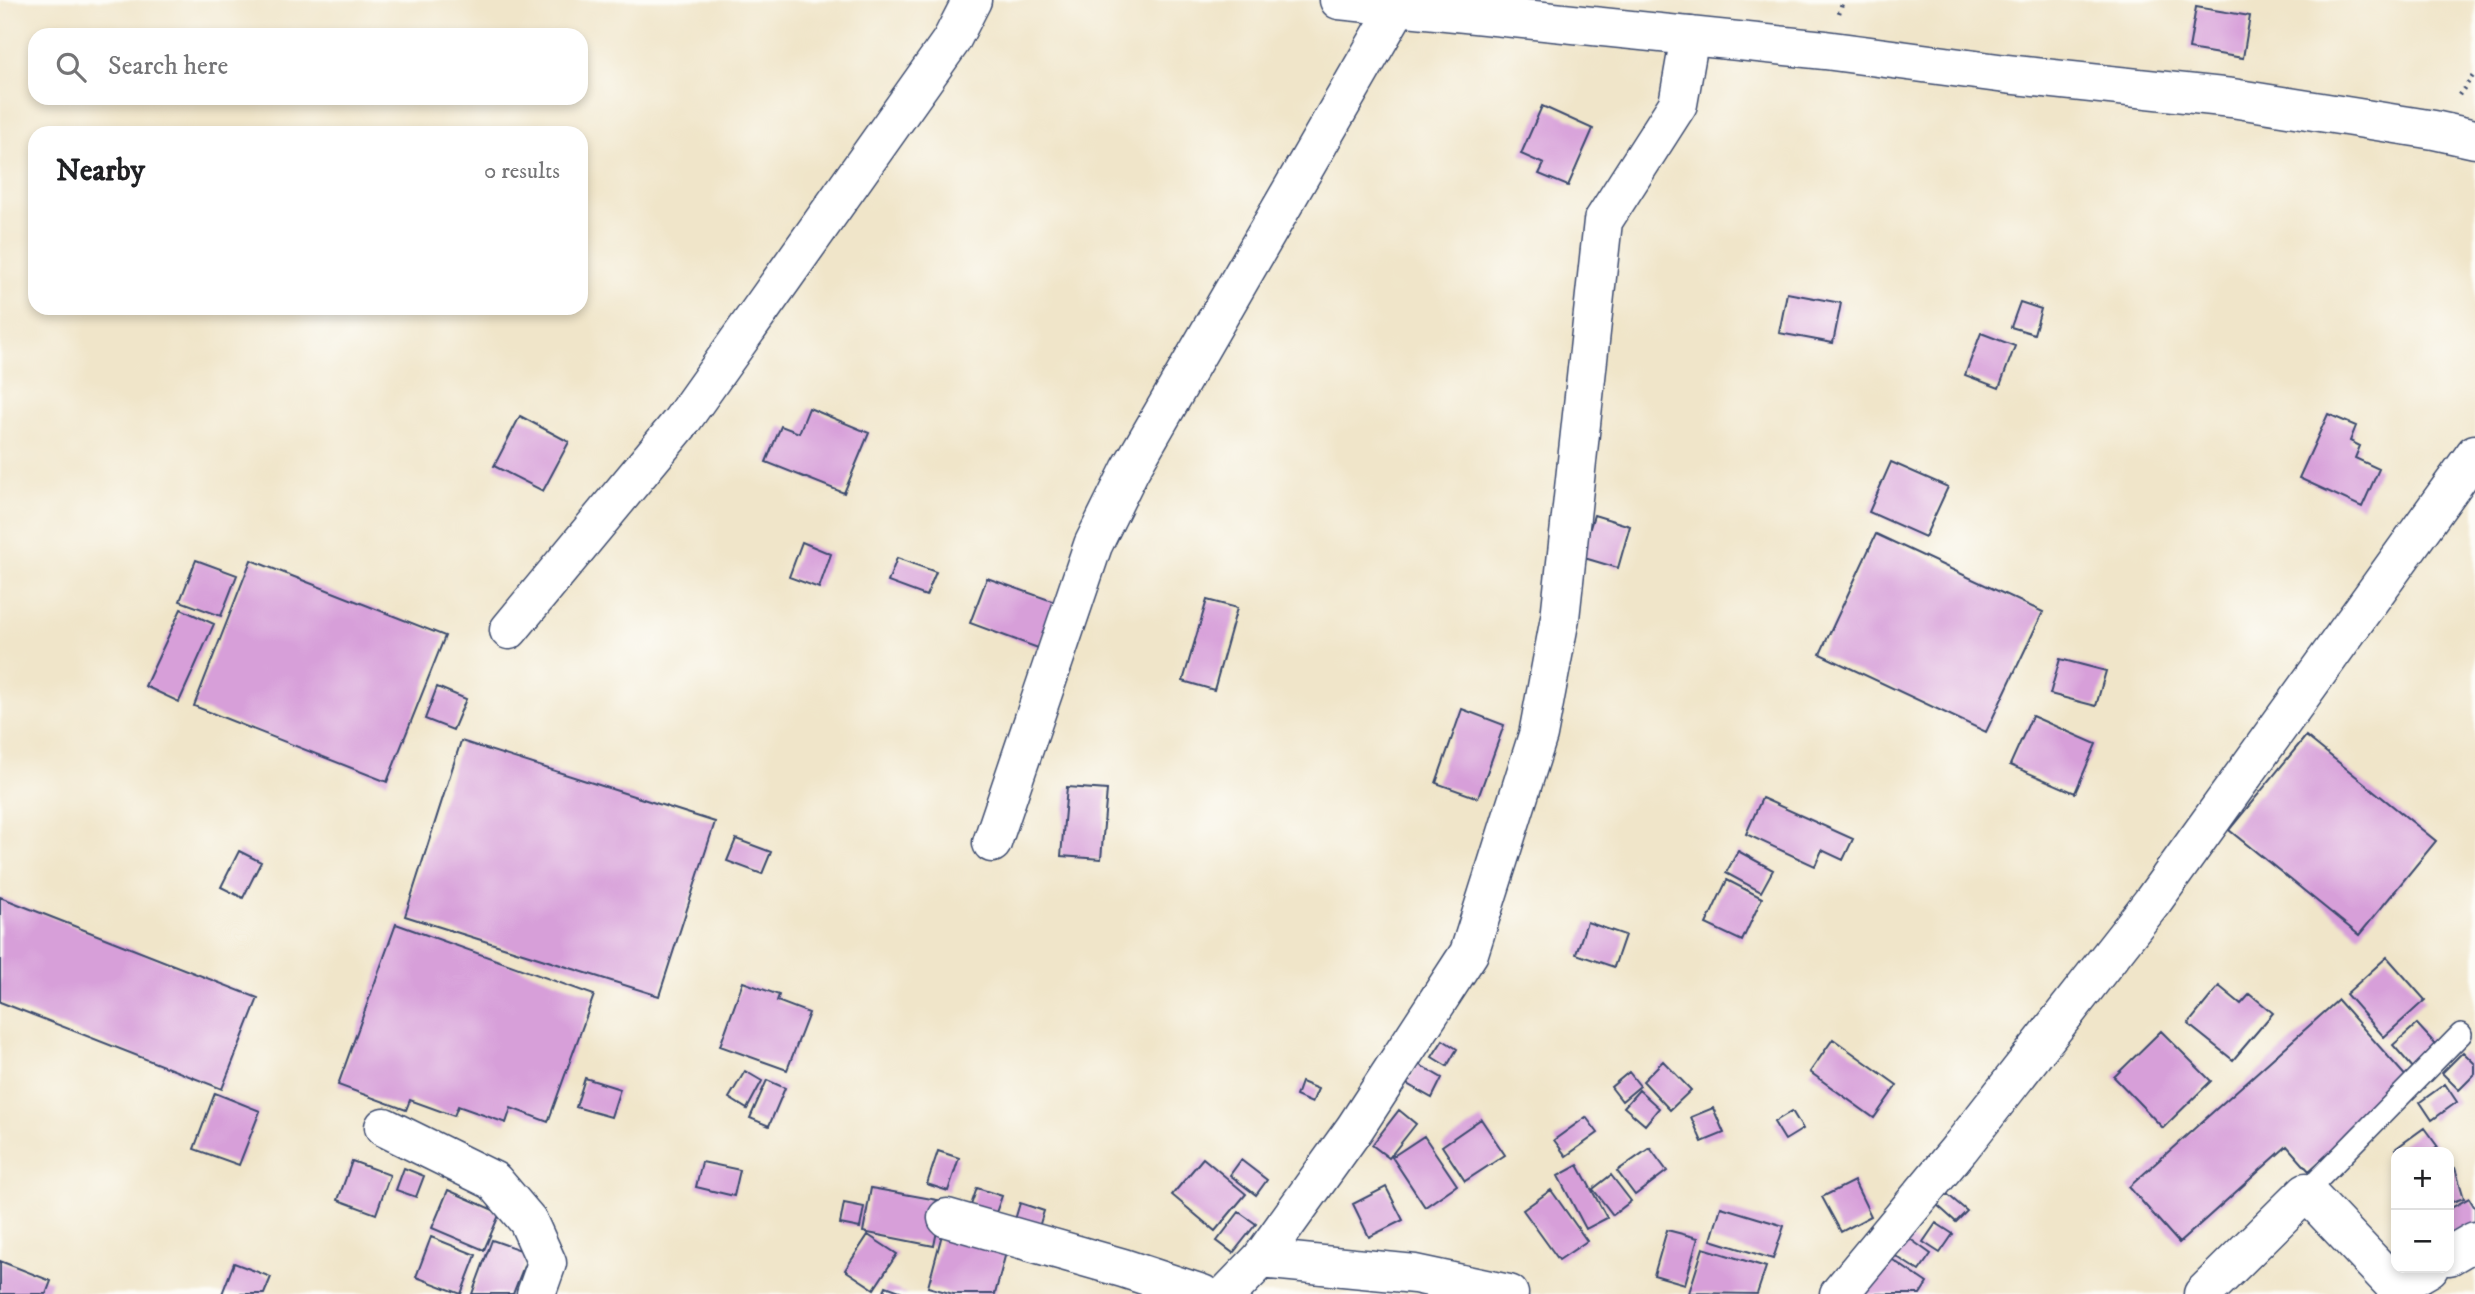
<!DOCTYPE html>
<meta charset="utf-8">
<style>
body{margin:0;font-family:"IM FELL DW Pica",serif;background:#f6f6f6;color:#202124}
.controls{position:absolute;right:21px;bottom:21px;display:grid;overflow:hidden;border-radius:14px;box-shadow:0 4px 10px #0003}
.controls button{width:63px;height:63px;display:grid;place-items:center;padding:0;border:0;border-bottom:2px solid #e0e0e0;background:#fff;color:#202124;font:35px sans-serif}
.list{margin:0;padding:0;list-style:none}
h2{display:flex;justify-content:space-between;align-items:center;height:91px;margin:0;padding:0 28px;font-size:30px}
h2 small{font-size:23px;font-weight:400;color:#757577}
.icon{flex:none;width:38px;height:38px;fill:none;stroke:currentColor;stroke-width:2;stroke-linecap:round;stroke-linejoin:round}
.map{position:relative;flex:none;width:2475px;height:1294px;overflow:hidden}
.search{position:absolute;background:#fff;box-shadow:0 4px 10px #0003;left:28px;top:28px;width:560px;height:77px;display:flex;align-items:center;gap:18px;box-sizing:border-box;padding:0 24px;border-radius:21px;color:#757577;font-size:26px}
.panel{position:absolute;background:#fff;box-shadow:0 4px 10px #0003;left:28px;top:126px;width:560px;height:189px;border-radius:21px}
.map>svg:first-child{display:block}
</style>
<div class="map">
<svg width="2475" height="1294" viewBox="0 0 2475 1294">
<rect width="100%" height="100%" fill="#fdfcf7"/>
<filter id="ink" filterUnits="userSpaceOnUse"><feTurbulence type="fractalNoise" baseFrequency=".0143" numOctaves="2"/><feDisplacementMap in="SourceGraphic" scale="14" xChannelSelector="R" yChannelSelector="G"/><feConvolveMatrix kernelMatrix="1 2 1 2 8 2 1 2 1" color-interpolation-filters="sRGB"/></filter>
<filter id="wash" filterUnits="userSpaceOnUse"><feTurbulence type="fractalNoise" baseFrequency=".00686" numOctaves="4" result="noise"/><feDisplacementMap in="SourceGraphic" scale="28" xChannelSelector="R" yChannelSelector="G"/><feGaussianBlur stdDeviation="1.57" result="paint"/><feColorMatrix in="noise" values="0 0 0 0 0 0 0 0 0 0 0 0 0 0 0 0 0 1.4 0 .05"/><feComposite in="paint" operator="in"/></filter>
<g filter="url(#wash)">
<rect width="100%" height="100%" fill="#f0e5c9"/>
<g id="blocks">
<!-- building -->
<path fill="#d79fd9" d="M2196,7L2250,16L2243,58L2189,49Z
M1542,106L1593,129L1568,186L1539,174L1544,164L1521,154Z
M1787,293L1841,303L1833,343L1779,333Z
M2020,302L2041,309L2034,334L2011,327Z
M1981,333L2015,346L1999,388L1965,375Z
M809,408L869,433L844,493L766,462L781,426L799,433Z
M2328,414L2356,426L2350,441L2360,446L2355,458L2379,469L2362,507L2299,478Z
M520,416L569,442L543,491L494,466Z
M1891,462L1948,487L1925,537L1869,512Z
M1594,515L1630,526L1618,568L1581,557Z
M1876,534L2043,612L1986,732L1820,654Z
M802,542L831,554L819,588L789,577Z
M897,558L936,572L926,596L888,582Z
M196,560L237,575L221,616L180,601Z
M251,560L445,636L387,782L194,706Z
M987,578L1055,602L1038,648L970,623Z
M1207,600L1237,608L1214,690L1183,681Z
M181,609L214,624L179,702L145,686Z
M2060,659L2106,671L2096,706L2050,694Z
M437,687L466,699L453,730L425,719Z
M1462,709L1504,725L1478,798L1436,783Z
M2032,716L2096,744L2075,793L2010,765Z
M2306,736L2436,841L2359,935L2229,830Z
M461,741L715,822L659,996L405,916Z
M1067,787L1107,790L1101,859L1061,856Z
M1762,798L1853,839L1843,860L1822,850L1815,866L1746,834Z
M736,839L771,852L762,874L727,861Z
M239,851L261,862L243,898L221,887Z
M1738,851L1773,870L1761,892L1726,873Z
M1727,880L1762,898L1742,941L1706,924Z
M0,897L258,998L222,1089L0,1002Z
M1587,922L1625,935L1614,967L1576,954Z
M396,924L594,995L548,1122L511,1108L506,1123L458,1106L454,1116L410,1100L406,1110L338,1085Z
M2387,957L2425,1000L2384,1037L2346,994Z
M743,982L779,995L777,1001L809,1013L787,1070L720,1046Z
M2219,986L2241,1004L2250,994L2273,1013L2233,1060L2188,1024Z
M2338,1000L2409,1080L2309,1171L2287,1146L2179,1243L2129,1187Z
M2417,1024L2438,1047L2414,1069L2393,1045Z
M2161,1031L2211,1081L2163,1128L2114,1077Z
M1833,1039L1897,1085L1874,1118L1810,1072Z
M1443,1040L1457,1049L1447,1066L1432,1057Z
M2463,1052L2475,1064V1074L2459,1090L2442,1073Z
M1663,1061L1691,1090L1670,1110L1643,1081Z
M1418,1064L1442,1078L1432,1098L1407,1084Z
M745,1071L762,1081L747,1109L729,1098Z
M1629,1072L1640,1086L1622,1101L1611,1087Z
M585,1078L620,1089L611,1117L576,1107Z
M767,1080L785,1088L769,1126L750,1118Z
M1301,1082L1318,1089L1312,1103L1296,1096Z
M2445,1084L2457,1102L2432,1120L2420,1102Z
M1639,1090L1659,1108L1645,1125L1624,1107Z
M215,1093L260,1111L239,1165L194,1149Z
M1713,1108L1724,1133L1702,1142L1691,1117Z
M1399,1110L1416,1124L1389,1158L1372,1145Z
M1792,1111L1803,1129L1785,1140L1774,1122Z
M1586,1117L1598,1133L1566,1156L1554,1140Z
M1481,1119L1505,1155L1465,1181L1442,1146Z
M2424,1128L2438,1147L2430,1152H2397L2395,1149Z
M1424,1136L1457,1185L1425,1207L1392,1157Z
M1650,1148L1667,1171L1635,1195L1617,1171Z
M938,1151L959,1158L948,1191L927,1184Z
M1203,1158L1246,1194L1215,1231L1172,1195Z
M1241,1160L1267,1180L1256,1195L1230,1175Z
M352,1161L390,1175L376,1214L338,1200Z
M702,1162L740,1170L734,1196L696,1187Z
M1578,1165L1607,1218L1586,1229L1558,1176Z
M404,1168L424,1176L416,1197L396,1190Z
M2455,1168L2464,1198L2449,1203V1170Z
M1611,1175L1631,1201L1613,1215L1593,1189Z
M1854,1181L1871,1216L1841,1232L1822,1197Z
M1386,1187L1403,1220L1369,1237L1353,1204Z
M871,1188L943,1201L934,1246L863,1232Z
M977,1188L1002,1196L994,1218L969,1211Z
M448,1190L500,1213L484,1250L432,1228Z
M1551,1190L1587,1241L1559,1260L1523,1210Z
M1947,1194L1967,1211L1956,1222L1937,1205Z
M2469,1198L2475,1208V1235L2449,1249V1209Z
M844,1203L864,1207L860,1228L840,1224Z
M1020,1203L1044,1211L1038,1230L1014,1223Z
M1721,1207L1784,1226L1773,1259L1711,1240Z
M1239,1212L1256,1224L1233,1253L1217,1241Z
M1936,1223L1953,1234L1940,1253L1923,1242Z
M944,1227L1008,1245L995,1294H953L928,1287Z
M1667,1230L1698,1238L1685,1284L1654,1275Z
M868,1235L897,1254L874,1289L845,1270Z
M1906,1236L1931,1254L1919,1271L1894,1255Z
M431,1237L476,1255L461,1294L416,1277Z
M492,1240L529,1253L513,1294H472Z
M1703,1248L1766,1267L1757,1294L1689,1293Z
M1887,1256L1927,1283L1920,1294H1862Z
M0,1261L51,1281L46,1294H0Z
M234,1263L271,1277L264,1294H222Z
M886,1286L908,1294H883Z"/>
</g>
</g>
<g filter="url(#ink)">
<use href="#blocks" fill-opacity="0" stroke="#3b4a6e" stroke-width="2"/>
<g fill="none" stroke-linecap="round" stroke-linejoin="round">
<!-- lane casing -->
<g stroke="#3b4a6e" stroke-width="24">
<path id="lane" d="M2306,1192L2461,1034"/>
</g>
<!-- street casing -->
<g stroke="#3b4a6e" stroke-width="41">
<path id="street" d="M509,630L681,422L951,41L972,0
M992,843L1093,545L1130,470L1398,6
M384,1127L494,1181L528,1221L547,1263L536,1294
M947,1218L1123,1268L1202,1294
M2449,1256L2475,1241
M1261,1259L1415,1274L1509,1294
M1227,1294L1261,1259L1355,1128L1469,953L1538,735L1560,618L1603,221L1678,104L1690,36
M1839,1294L1960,1148L2153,901L2475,454
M2203,1294L2306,1192L2396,1287L2429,1268"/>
</g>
<!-- secondary casing -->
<g stroke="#3b4a6e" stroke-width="41">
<path id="secondary" d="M1339,0L1825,50L2006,74L2232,98L2434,130L2475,139"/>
</g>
<!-- path -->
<path stroke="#3b4a6e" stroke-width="4.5" stroke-dasharray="2 5" stroke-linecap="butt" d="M1839,13L1843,0
M2459,95L2475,73"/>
<!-- lane -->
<use href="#lane" stroke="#fff" stroke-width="21"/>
<!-- street -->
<use href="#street" stroke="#fff" stroke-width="38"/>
<!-- secondary -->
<use href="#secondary" stroke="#fff" stroke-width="38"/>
</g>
</g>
</svg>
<div class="controls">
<button>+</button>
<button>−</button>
</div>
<div class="search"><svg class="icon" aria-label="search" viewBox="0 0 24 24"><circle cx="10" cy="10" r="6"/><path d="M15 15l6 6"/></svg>Search here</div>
<section class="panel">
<h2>Nearby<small>0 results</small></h2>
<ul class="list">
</ul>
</section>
</div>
